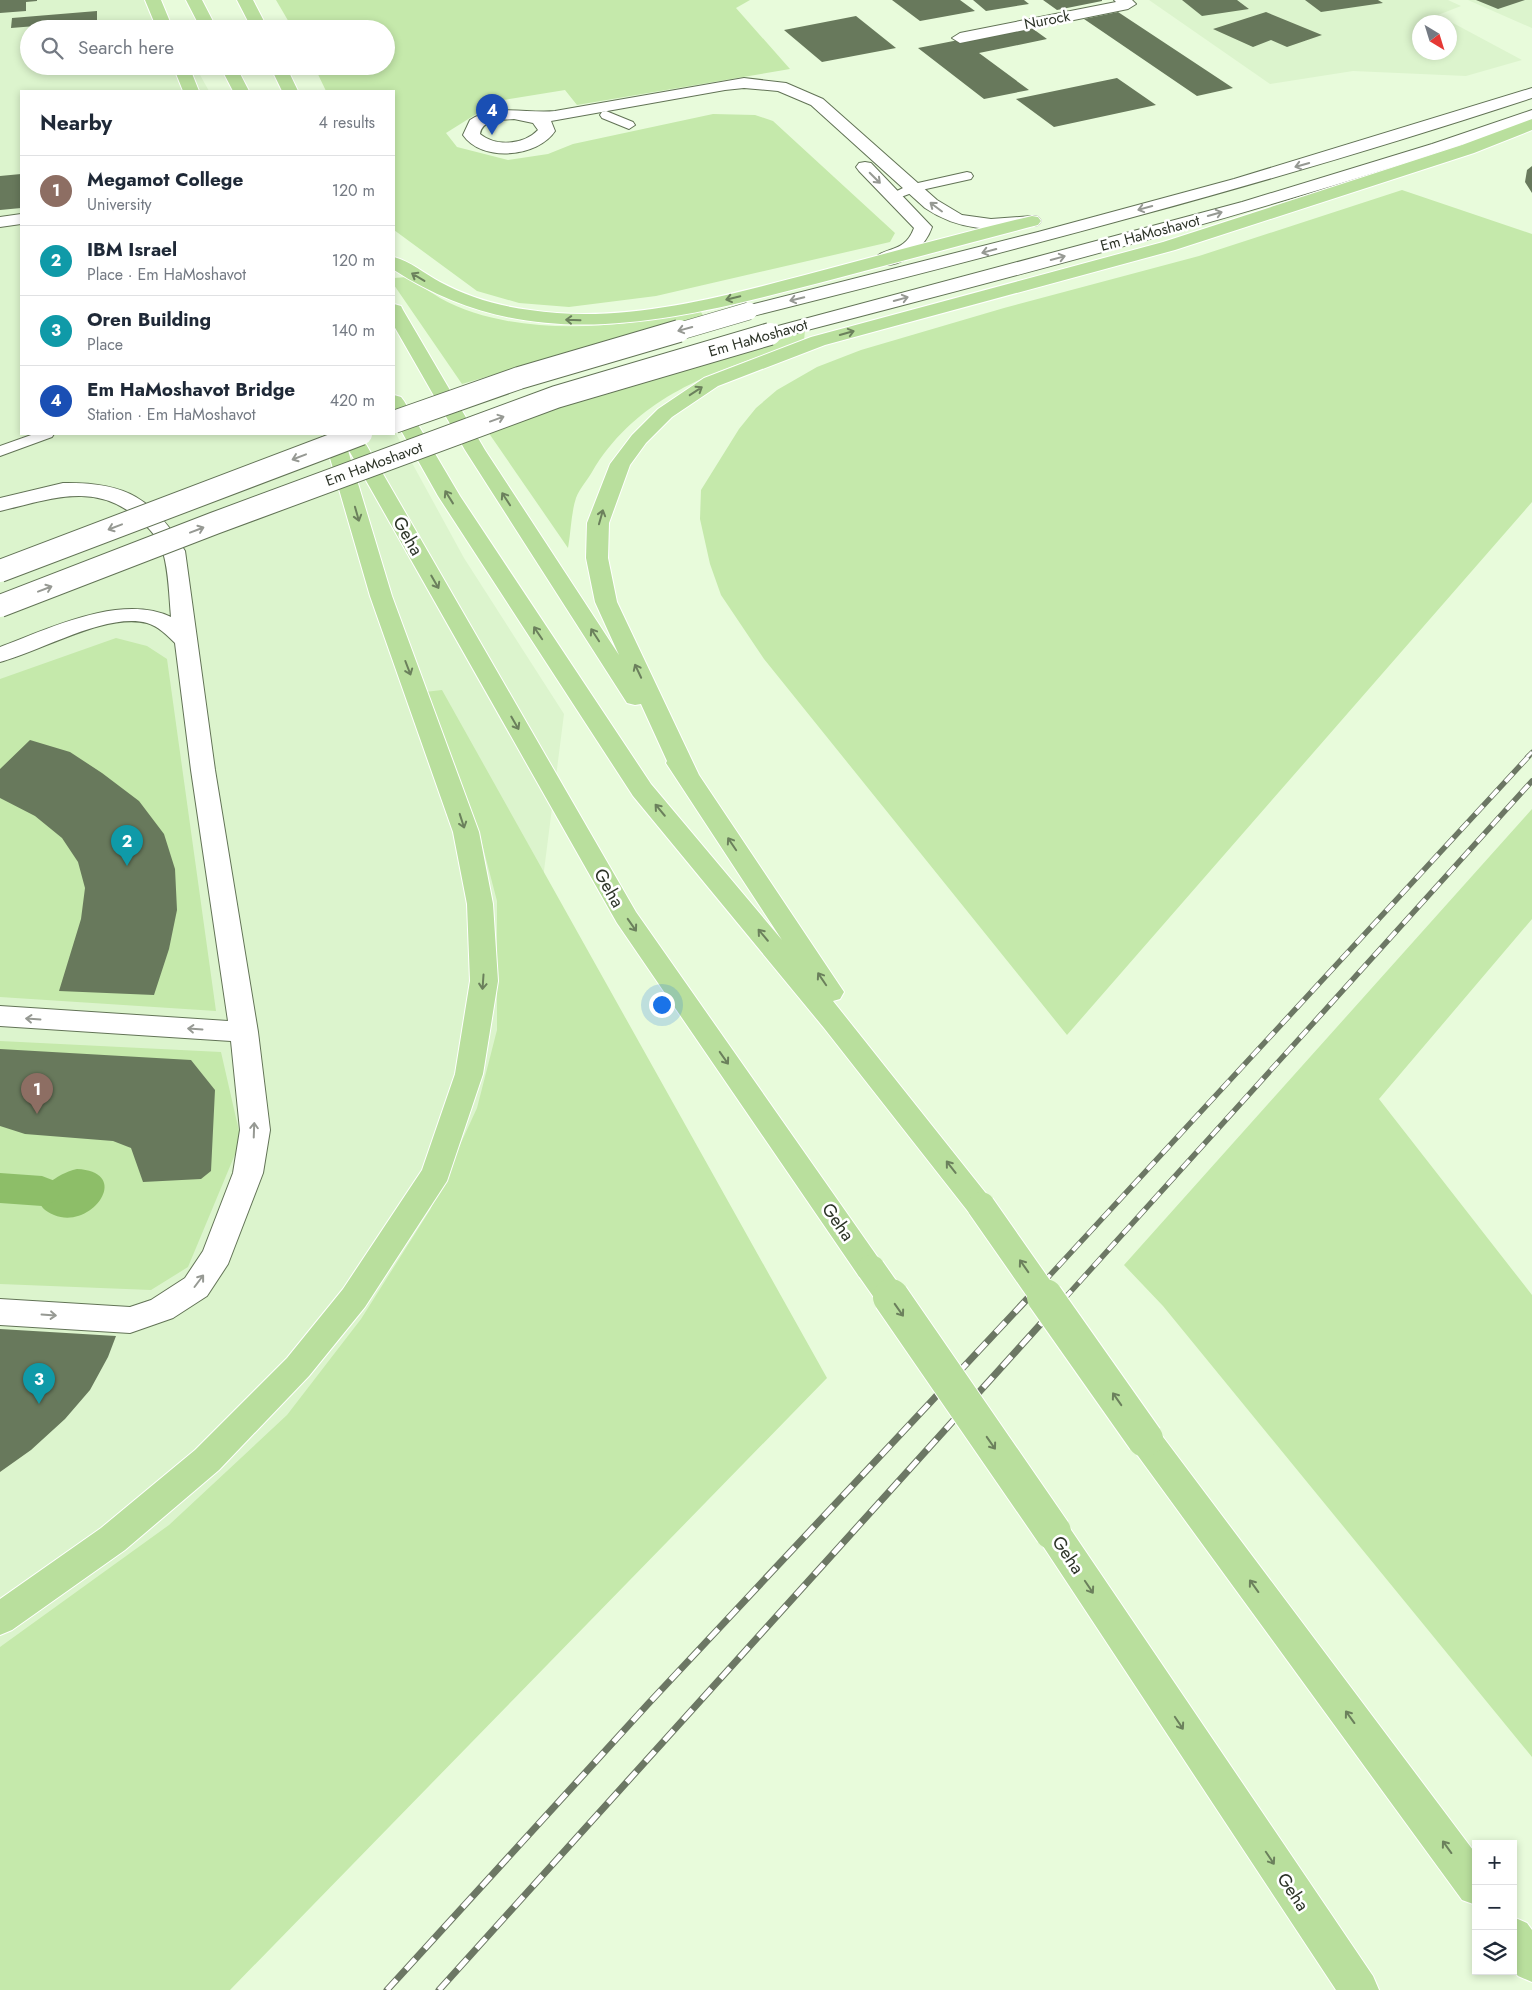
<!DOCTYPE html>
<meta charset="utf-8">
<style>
body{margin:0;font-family:Jost,sans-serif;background:#f6f6f7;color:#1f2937}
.controls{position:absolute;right:15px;bottom:15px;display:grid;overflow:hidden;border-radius:0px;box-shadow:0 2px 8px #0003}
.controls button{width:45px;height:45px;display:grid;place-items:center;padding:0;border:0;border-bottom:1px solid #e0e1e3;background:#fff;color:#1f2937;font:25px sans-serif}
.compass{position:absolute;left:1412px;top:15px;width:45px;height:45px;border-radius:50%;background:#fff;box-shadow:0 2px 8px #0003;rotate:142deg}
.you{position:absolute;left:661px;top:1004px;width:18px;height:18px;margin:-12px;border:4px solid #fff;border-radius:50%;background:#1a73e8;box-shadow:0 0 0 8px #1a73e833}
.badge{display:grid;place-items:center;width:32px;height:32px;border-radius:50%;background:#496e28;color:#fff;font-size:16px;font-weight:700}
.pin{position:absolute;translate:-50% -41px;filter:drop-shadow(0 1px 2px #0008)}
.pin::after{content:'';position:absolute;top:26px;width:18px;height:15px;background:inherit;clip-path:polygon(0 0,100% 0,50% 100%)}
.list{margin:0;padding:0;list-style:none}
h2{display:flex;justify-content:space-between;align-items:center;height:65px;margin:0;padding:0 20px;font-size:21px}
h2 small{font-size:16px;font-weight:400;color:#747a83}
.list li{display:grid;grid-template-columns:32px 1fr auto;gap:15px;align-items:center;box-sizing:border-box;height:70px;padding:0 20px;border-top:1px solid #e0e1e3}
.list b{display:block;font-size:19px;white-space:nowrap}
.list p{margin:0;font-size:16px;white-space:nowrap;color:#747a83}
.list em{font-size:16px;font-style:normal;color:#747a83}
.icon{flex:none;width:28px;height:28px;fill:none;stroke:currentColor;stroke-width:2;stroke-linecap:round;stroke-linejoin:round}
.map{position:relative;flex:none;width:1532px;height:1990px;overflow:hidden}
.search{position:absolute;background:#fff;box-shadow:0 2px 8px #0003;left:20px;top:20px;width:375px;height:55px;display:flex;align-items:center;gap:12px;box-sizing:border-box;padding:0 18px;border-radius:28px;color:#747a83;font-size:19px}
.panel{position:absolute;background:#fff;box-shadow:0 2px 8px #0003;left:20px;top:90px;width:375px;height:345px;border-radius:0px}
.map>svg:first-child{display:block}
</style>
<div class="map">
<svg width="1532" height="1990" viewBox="0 0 1532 1990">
<rect width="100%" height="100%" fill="#e8fbdb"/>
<!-- built -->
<path fill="#dcf4cd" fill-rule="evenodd" d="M0,0H159L175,29H29V66H195L209,91H21V434H394V430L464,558L564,714L534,949L524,1078L370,1398L0,1715Z
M1149,0H1448L1461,6L1438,15L1522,60L1466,76L1353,71L1270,84ZM1420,22H1450V52H1420Z
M1468,0H1532V28Z"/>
<!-- green -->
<path fill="#c5e9ab" d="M276,0H750L736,8L790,69L577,105L565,90L497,101L446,133L457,147L508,160L548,154L573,144L713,114L755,115L773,121L895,233L890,242L656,296L569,307L519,303L477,291L394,230V91H326L314,66H386V29H293Z
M1402,190L1532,234V502L1067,1035L764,659L721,595L710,564L700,519L701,490L739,429L756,408L777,390L817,367L861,350L1004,308L1199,256Z
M407,277C418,284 429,291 440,298C496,329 572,330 635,322C656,319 677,312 698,308L705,318L588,347L462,384L394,285V278Z
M805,330L804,341C719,371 641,391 592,472C587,481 579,489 576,498C571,513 571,532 568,548L486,429L556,404Z
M116,638L147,646L167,659L216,1011L0,997V679Z
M442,690L827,1378L230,1990H0V1647L169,1525L287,1415L361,1319L430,1210L477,1108L497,1030V901L479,832L425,692Z
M1532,809V919L1379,1099L1532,1295V1757L1163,1306L1124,1265Z
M0,1041L221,1052L241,1140L188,1267L151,1290L0,1284Z"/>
<!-- water -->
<path fill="#8dbe68" d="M77,1169C134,1172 91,1231 54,1215C19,1200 56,1173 77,1169Z"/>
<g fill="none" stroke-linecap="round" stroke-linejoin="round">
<!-- canal -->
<path fill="#8dbe68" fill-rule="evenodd" d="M0,1173L42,1176L55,1181L61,1191L55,1201L42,1206L0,1203Z"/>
</g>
<!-- building -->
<path fill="#68795c" d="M0,0H37V1L26,2V11L0,13Z
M892,0H960L975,11L920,21Z
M973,0H1024L1029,4L986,11Z
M1043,0H1102V1L1057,10Z
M1182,0H1237L1249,9L1202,16Z
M1305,0H1378L1383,3L1321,12Z
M1476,0H1525L1498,9Z
M97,11V21L11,28L12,18Z
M1118,12L1233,88L1197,96L1084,19Z
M1266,12L1322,35L1287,47L1271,40L1253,47L1213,29Z
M856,16L896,48L822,62L784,30Z
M1029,26L1047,39L979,53L1029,90L984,99L918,48Z
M1117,78L1156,105L1054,127L1016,99Z
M1532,166V193L1525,182L1527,170Z
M21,174V208L0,210V176Z
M30,740L70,752L102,773L139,801L164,834L175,869L177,910L169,949L154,995L59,991L81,919L85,888L78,862L62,838L35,816L0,798V769Z
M0,1049L191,1060L215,1090L211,1171L201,1179L143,1182L131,1148L113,1141L25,1134L0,1126Z
M0,1329L116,1336L108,1357L90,1390L65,1419L31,1450L0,1472Z"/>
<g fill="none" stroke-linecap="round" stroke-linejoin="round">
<!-- lane casing -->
<g stroke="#627356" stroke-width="2">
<path id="lane" d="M606,111L633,122L635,125L629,129L602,118L600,115L602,112Z
M967,172L971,173L973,176L971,179L917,191L893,200L887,196L909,185Z
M34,434H54L52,437L0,456V446Z"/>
</g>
<!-- street casing -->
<g stroke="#627356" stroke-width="2">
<path id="street" d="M1114,0H1132L1136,4L1128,9L960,43L952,38L960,33L1116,2Z
M744,78L786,83L823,99L937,200L962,215L991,219L1032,216L1038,217L1041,221L1038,225L1032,226C992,231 959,231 925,208L811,105L778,91L744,88L725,90L551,121L555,131C538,157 482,163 463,135L470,120C496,103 527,114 555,111ZM514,119L533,123L538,130C524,145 496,147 480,134C482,119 502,120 514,119Z
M865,162L871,163L932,227C925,248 900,270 877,264L874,260C884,245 904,255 914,228L859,171L856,167L859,163Z
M21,214V224L0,227V217Z
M63,483C126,482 153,498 185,551L215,770L258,1032L270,1130L263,1173L228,1264L207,1296L173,1318L130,1333L0,1325V1299L130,1307L151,1300L185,1278L203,1251L233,1173L240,1130L231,1041L0,1026V1006L228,1021L191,770L175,643C167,635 158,626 147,623C106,612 40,652 0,662V647C48,629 121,593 171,617C169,596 169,573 163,552C160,540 150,529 141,521C97,480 51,499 0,511V498Z"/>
</g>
<!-- secondary casing -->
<g stroke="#627356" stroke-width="2">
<path id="secondary" d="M1532,88V98C1274,183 1012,251 749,317L742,315L740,311L742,307L1038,232L1234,179Z
M1532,110V121C1284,207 1031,272 777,338H763L760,334L763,330L1242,202L1432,144Z"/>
</g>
<!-- highway casing -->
<g stroke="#fff" stroke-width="2">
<path id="highway" d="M145,0H161L173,29H157Z
M186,0H202L217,29H201Z
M237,0H253L268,29H252Z
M173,66H189L199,91H183Z
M220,66H236L249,91H233Z
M270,66H286L298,91H282Z
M1532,119V130L1474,153L1175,250L825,345L718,386L672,417L646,443L630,465L609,523L608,558L617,602L699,775L844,992L840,999L833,1001L996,1206L992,1214L981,1218L970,1214L824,1028L633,796L438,496L394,418V395L401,397L404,401L460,496L651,784L782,940L666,763L667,761L641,704L635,705L627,703L465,450L394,326V304L401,306L403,310L485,450L619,655L595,602L586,558L587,523L610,464L632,435L658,409L704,378L811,337L1163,242L1462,145Z
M1032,216L1038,217L1041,221L1038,225C965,244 892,264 819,283C672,321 531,359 394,270V257C410,261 425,274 440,282C468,297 498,306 530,310C622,324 717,298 805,275C881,255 956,234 1032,216Z
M323,434H360L636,912L886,1269L882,1278L871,1281L860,1278L617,923L347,447L392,596L479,832L493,904L498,981L483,1074L447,1181L365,1307L309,1376L219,1470L125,1550L12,1630L0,1635V1599L101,1528L195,1450L287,1358L343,1289L422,1170L455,1074L470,981L467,904L453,832L370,596Z
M1145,1425L1157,1429L1476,1854V1905L1462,1900L1133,1449L1128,1439L1133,1429Z
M1053,1517L1065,1521L1373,1976L1379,1990H1336L1041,1543L1036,1532L1041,1521Z
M1513,1917L1527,1923L1532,1930V1982L1518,1976L1513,1970Z"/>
</g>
<!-- lane -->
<use href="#lane" fill="#fff" fill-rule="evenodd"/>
<!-- street -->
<use href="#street" fill="#fff" fill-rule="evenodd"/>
<!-- secondary -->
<use href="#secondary" fill="#fff" fill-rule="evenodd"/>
<!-- highway -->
<use href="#highway" fill="#b9df9d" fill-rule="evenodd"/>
<!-- rail-far2 casing -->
<g stroke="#6c7764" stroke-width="4.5">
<path id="rail-far2" d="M1527,757L1532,752"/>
</g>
<!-- rail-far1 casing -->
<g stroke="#6c7764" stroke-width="5.5">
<path id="rail-far1" d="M1028,1299L1529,756
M1064,1299L1532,781"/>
</g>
<!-- rail casing -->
<g stroke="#6c7764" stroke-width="7">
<path id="rail" d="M387,1990L648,1704L1029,1297
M439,1990L1065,1297"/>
</g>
<!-- rail-far2 -->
<use href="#rail-far2" stroke="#fff" stroke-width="3" stroke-dasharray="9" stroke-linecap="butt"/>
<!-- rail-far1 -->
<use href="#rail-far1" stroke="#fff" stroke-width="4" stroke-dasharray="11" stroke-linecap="butt"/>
<!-- rail -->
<use href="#rail" stroke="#fff" stroke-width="5" stroke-dasharray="14" stroke-linecap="butt"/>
<!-- secondary-bridge-far1 casing -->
<g stroke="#627356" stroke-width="18" stroke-linecap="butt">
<path id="secondary-bridge-far1" d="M674,333L749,311"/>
</g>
<!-- secondary-bridge casing -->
<g stroke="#627356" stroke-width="24" stroke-linecap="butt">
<path id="secondary-bridge" d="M394,422L519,378L679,331
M0,571L361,434
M0,606L215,523L556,397L770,334"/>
</g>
<!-- highway-bridge-far1 casing -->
<g stroke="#fff" stroke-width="30" stroke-linecap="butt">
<path id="highway-bridge-far1" d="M981,1206L1046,1299
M871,1269L892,1299"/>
</g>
<!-- highway-bridge casing -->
<g stroke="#fff" stroke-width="38" stroke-linecap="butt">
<path id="highway-bridge" d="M891,1297L1053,1532
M1045,1297L1145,1439"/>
</g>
<!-- secondary-bridge-far1 -->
<use href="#secondary-bridge-far1" stroke="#fff" stroke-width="17"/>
<!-- secondary-bridge -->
<use href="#secondary-bridge" stroke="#fff" stroke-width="22"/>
<!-- highway-bridge-far1 -->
<use href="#highway-bridge-far1" stroke="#b9df9d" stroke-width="28"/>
<!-- highway-bridge -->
<use href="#highway-bridge" stroke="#b9df9d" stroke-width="36"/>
</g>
<!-- one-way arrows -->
<defs><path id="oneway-shaft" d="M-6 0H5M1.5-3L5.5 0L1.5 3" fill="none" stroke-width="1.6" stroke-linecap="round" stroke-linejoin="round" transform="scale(1.25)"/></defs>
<g stroke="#969993">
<use href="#oneway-shaft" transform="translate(1302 165) rotate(164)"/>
<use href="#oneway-shaft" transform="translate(875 178) rotate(45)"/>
<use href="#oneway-shaft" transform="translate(936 207) rotate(-143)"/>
<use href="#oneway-shaft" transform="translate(1145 208) rotate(165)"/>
<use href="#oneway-shaft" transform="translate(1215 214) rotate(-16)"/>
<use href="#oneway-shaft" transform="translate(989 251) rotate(165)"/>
<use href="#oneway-shaft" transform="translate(1058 258) rotate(-15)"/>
<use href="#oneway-shaft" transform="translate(797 299) rotate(166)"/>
<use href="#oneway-shaft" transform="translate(901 299) rotate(-15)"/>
<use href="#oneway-shaft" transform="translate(685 329) rotate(165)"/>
<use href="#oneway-shaft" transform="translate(497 419) rotate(-20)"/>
<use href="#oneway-shaft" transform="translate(299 457) rotate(159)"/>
<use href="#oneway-shaft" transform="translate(115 527) rotate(159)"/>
<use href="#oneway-shaft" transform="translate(197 530) rotate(-21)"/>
<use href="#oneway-shaft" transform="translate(45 589) rotate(-21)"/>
<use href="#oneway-shaft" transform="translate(33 1019) rotate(-176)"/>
<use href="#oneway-shaft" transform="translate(195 1029) rotate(-176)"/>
<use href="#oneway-shaft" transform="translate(254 1130) rotate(-88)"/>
<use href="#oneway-shaft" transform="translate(199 1281) rotate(-53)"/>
<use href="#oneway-shaft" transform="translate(49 1315) rotate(4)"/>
</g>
<g stroke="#6b805c">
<use href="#oneway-shaft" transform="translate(418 277) rotate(-149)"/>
<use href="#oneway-shaft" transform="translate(733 298) rotate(167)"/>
<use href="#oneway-shaft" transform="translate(573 320) rotate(-178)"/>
<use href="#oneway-shaft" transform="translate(847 333) rotate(-16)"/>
<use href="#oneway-shaft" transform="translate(696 391) rotate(-33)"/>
<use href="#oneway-shaft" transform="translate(449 497) rotate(-122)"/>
<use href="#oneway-shaft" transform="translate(506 499) rotate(-123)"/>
<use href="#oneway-shaft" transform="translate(357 514) rotate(74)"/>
<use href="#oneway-shaft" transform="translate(601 517) rotate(-74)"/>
<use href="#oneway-shaft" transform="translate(435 582) rotate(60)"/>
<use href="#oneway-shaft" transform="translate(538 633) rotate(-124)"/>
<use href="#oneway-shaft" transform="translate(595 635) rotate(-123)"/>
<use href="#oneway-shaft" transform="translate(408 668) rotate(69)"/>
<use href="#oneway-shaft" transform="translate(638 671) rotate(-115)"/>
<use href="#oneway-shaft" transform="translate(515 723) rotate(60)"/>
<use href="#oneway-shaft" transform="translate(660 810) rotate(-130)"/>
<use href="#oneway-shaft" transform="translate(462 821) rotate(72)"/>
<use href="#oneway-shaft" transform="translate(732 844) rotate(-124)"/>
<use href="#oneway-shaft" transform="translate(632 925) rotate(55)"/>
<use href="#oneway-shaft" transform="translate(763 935) rotate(-130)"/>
<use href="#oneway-shaft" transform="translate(822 979) rotate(-124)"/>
<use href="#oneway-shaft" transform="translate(483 982) rotate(94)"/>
<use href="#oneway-shaft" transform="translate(724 1058) rotate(55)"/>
<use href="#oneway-shaft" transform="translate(951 1167) rotate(-128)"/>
<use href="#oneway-shaft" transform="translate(1024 1266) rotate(-125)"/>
<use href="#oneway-shaft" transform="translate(899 1310) rotate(55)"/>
<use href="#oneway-shaft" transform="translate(1117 1399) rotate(-125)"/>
<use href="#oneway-shaft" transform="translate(991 1443) rotate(55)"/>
<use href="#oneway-shaft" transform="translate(1254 1586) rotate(-126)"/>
<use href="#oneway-shaft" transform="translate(1089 1587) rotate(56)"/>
<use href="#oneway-shaft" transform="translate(1350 1717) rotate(-126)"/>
<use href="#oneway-shaft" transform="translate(1179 1723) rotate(56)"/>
<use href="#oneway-shaft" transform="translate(1447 1847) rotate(-126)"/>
<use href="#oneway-shaft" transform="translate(1270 1858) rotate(56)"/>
</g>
<g text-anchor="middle" stroke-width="5" stroke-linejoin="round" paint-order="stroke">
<!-- far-street labels -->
<g font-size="15" fill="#2c3327" stroke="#fff">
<text transform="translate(1047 20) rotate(-11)" y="5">Nurock</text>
<text transform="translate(1150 233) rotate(-15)" y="5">Em HaMoshavot</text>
<text transform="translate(758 338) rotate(-16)" y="5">Em HaMoshavot</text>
<text transform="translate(374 464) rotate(-20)" y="5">Em HaMoshavot</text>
</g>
<!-- street labels -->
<g font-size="18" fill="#2c3327" stroke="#fff">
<text transform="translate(408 536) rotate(60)" y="6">Geha</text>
<text transform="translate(609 888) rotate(60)" y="6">Geha</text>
<text transform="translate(838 1222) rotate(55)" y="6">Geha</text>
<text transform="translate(1068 1555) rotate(56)" y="6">Geha</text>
<text transform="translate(1293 1892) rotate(56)" y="6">Geha</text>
</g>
</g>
</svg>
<div class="controls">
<button>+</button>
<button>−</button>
<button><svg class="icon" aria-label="layers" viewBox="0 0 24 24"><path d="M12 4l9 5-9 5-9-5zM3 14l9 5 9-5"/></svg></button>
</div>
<svg class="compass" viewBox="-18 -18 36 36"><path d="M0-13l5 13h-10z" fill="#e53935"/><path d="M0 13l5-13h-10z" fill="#747a83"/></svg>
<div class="you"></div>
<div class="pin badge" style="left:37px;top:1114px;background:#8d6e63">1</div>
<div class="pin badge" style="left:127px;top:866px;background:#0f9aa8">2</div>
<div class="pin badge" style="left:39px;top:1404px;background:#0f9aa8">3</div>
<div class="pin badge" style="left:492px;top:135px;background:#1a4fb4">4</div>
<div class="search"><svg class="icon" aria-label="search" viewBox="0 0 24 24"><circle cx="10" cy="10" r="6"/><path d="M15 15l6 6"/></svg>Search here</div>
<section class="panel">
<h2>Nearby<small>4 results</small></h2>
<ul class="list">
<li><span class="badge" style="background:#8d6e63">1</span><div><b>Megamot College</b><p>University</p></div><em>120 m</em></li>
<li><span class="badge" style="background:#0f9aa8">2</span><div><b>IBM Israel</b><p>Place · Em HaMoshavot</p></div><em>120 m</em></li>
<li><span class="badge" style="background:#0f9aa8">3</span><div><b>Oren Building</b><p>Place</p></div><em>140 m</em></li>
<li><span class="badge" style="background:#1a4fb4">4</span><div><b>Em HaMoshavot Bridge</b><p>Station · Em HaMoshavot</p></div><em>420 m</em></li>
</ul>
</section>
</div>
